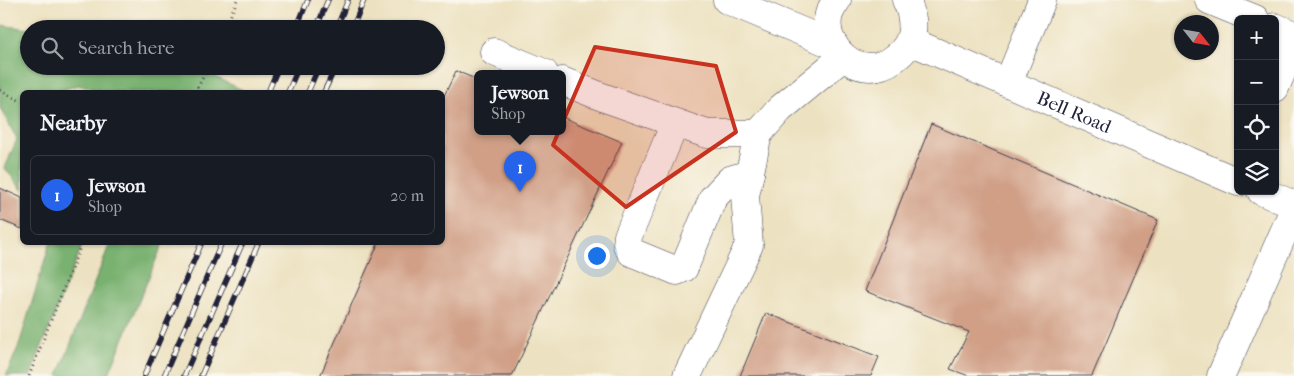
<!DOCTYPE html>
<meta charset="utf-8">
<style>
body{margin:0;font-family:"IM FELL French Canon",serif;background:#242831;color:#f1f3f6}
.controls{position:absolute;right:15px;top:15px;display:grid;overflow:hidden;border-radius:8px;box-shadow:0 1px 4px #0004}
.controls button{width:45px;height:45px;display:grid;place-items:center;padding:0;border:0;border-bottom:1px solid #363941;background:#171b24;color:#f1f3f6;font:25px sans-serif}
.compass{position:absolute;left:1174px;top:15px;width:45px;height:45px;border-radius:50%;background:#171b24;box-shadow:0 1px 4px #0004;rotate:121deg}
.you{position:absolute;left:596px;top:255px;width:18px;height:18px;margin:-12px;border:4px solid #fff;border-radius:50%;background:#1a73e8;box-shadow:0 0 0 8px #1a73e833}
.badge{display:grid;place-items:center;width:32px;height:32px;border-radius:50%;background:#2563eb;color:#fff;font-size:16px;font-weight:700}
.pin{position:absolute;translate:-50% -41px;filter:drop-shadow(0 1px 2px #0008)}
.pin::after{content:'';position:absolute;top:26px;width:18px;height:15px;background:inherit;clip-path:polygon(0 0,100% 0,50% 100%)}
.popup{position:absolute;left:474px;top:70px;width:92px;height:65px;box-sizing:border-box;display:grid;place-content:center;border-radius:8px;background:#171b24;filter:drop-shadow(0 1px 4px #0005);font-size:16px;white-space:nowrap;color:#9ea1a6}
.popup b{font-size:19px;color:#f1f3f6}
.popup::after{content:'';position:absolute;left:50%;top:100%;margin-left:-10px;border:10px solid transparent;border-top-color:#171b24}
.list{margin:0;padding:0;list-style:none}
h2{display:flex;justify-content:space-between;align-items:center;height:65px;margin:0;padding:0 20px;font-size:21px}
h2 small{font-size:16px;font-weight:400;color:#9ea1a6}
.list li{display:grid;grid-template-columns:32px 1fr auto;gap:15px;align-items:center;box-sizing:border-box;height:80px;margin:0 10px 10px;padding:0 10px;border:1px solid #363941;border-radius:8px}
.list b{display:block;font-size:19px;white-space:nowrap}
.list p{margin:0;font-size:16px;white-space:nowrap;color:#9ea1a6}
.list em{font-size:16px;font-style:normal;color:#9ea1a6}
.icon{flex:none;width:28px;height:28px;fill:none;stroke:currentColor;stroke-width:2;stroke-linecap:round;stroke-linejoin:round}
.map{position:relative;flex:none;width:1294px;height:376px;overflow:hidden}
.search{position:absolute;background:#171b24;box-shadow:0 1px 4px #0004;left:20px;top:20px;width:425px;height:55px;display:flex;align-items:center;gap:12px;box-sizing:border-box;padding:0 18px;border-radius:28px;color:#9ea1a6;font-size:19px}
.panel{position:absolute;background:#171b24;box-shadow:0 1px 4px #0004;left:20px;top:90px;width:425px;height:155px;border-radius:8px}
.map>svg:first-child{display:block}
</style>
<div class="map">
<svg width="1294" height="376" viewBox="0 0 1294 376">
<rect width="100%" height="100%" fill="#fbf7ec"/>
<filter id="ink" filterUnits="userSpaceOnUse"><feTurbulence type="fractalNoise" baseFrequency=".02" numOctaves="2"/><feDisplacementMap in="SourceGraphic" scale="10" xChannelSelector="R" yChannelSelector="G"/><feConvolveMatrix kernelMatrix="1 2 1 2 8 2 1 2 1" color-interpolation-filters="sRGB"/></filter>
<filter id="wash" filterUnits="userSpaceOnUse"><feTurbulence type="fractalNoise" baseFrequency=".0096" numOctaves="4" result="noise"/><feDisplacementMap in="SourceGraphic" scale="20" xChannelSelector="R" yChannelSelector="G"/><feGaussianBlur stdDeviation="1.12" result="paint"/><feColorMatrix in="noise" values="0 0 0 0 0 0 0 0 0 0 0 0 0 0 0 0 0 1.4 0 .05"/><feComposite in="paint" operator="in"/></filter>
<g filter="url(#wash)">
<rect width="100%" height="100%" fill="#ece1c0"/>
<!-- forest -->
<path fill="#78b16f" stroke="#4d6a55" d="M0,25L29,29V66H208L215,77L247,92H107L78,85L55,92H22V190L5,168L17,139L0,108Z
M50,243H83L30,376H6L19,345Z
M110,243H163L108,376H58Z"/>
<g id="blocks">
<!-- building -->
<path fill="#d09f86" d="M456,71L478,80V131H562V117L622,142L512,376H320L379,242H442V100Z
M931,124L1158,220L1092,376H969L950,369L969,332L865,291Z
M0,188L22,198V229L0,220Z
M766,313L879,357L871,376H740Z"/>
</g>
</g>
<g filter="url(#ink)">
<use href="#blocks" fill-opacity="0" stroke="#403f4f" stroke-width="1"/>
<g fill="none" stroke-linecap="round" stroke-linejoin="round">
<!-- minor casing -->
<g stroke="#403f4f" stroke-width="29">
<g id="minor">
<path d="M727,0L834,45"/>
<path d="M837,0C834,4 831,9 829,14C822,39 844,67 870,67C880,67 888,63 895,58C916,43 916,21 906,0"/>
<path d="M1209,0L1255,19"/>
<path d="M1275,27L1294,35"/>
<path id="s1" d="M910,41L1238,182"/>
<path d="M494,52L544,73"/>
<path d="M562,81L605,98L707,134H758L780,109L843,57"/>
<path d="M1008,83L1042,0"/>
<path d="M1275,88L1294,44"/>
<path d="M675,123L628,236L627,245L631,252L677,271L684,268L713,198L730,180L750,174"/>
<path d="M1261,191L1294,205"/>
<path d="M687,376L749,245L745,196L758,134"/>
<path d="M1221,376L1294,209"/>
</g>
</g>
<!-- path -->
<path stroke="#403f4f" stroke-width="3" stroke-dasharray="1 4" stroke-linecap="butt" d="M225,29L237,0
M0,90L22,102
M195,92L209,66
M29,376L82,242"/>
<!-- minor -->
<use href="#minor" stroke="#fff" stroke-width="28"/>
<!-- rail casing -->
<g stroke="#22223b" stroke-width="5.5">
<path id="rail" d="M296,29L308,0
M316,29L328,0
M336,29L348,0
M352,29L364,0
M268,92L279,66
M288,92L299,66
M308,92L319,66
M324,92L336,66
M144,376L202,242
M164,376L222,242
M184,376L243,242
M201,376L259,242"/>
</g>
<!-- rail -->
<use href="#rail" stroke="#fbf7ec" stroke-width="4" stroke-dasharray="11" stroke-linecap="butt"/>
</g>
</g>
<!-- marked area -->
<path fill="#c8321e" fill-opacity="0.2" stroke="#c8321e" stroke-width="4" stroke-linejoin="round" d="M595,47L716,66L736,132L626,207L553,145Z"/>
<g text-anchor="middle" stroke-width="4" stroke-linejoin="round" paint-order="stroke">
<!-- street labels -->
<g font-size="19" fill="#22223b" stroke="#fbf7ec">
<text dy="7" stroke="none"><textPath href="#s1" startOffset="179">Bell Road</textPath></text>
</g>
</g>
</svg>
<div class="controls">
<button>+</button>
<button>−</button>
<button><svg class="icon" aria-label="locate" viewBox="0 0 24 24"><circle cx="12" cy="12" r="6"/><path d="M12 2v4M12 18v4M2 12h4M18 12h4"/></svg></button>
<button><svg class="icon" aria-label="layers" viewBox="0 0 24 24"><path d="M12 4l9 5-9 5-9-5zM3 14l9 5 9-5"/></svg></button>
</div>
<svg class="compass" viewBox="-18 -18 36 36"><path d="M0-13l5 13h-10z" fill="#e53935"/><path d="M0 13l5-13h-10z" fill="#9ea1a6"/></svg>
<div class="you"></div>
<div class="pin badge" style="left:520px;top:192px">1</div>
<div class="popup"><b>Jewson</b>Shop</div>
<div class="search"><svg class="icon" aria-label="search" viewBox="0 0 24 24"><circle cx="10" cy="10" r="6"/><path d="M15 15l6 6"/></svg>Search here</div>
<section class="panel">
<h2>Nearby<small></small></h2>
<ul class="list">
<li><span class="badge">1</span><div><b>Jewson</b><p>Shop</p></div><em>20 m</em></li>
</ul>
</section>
</div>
